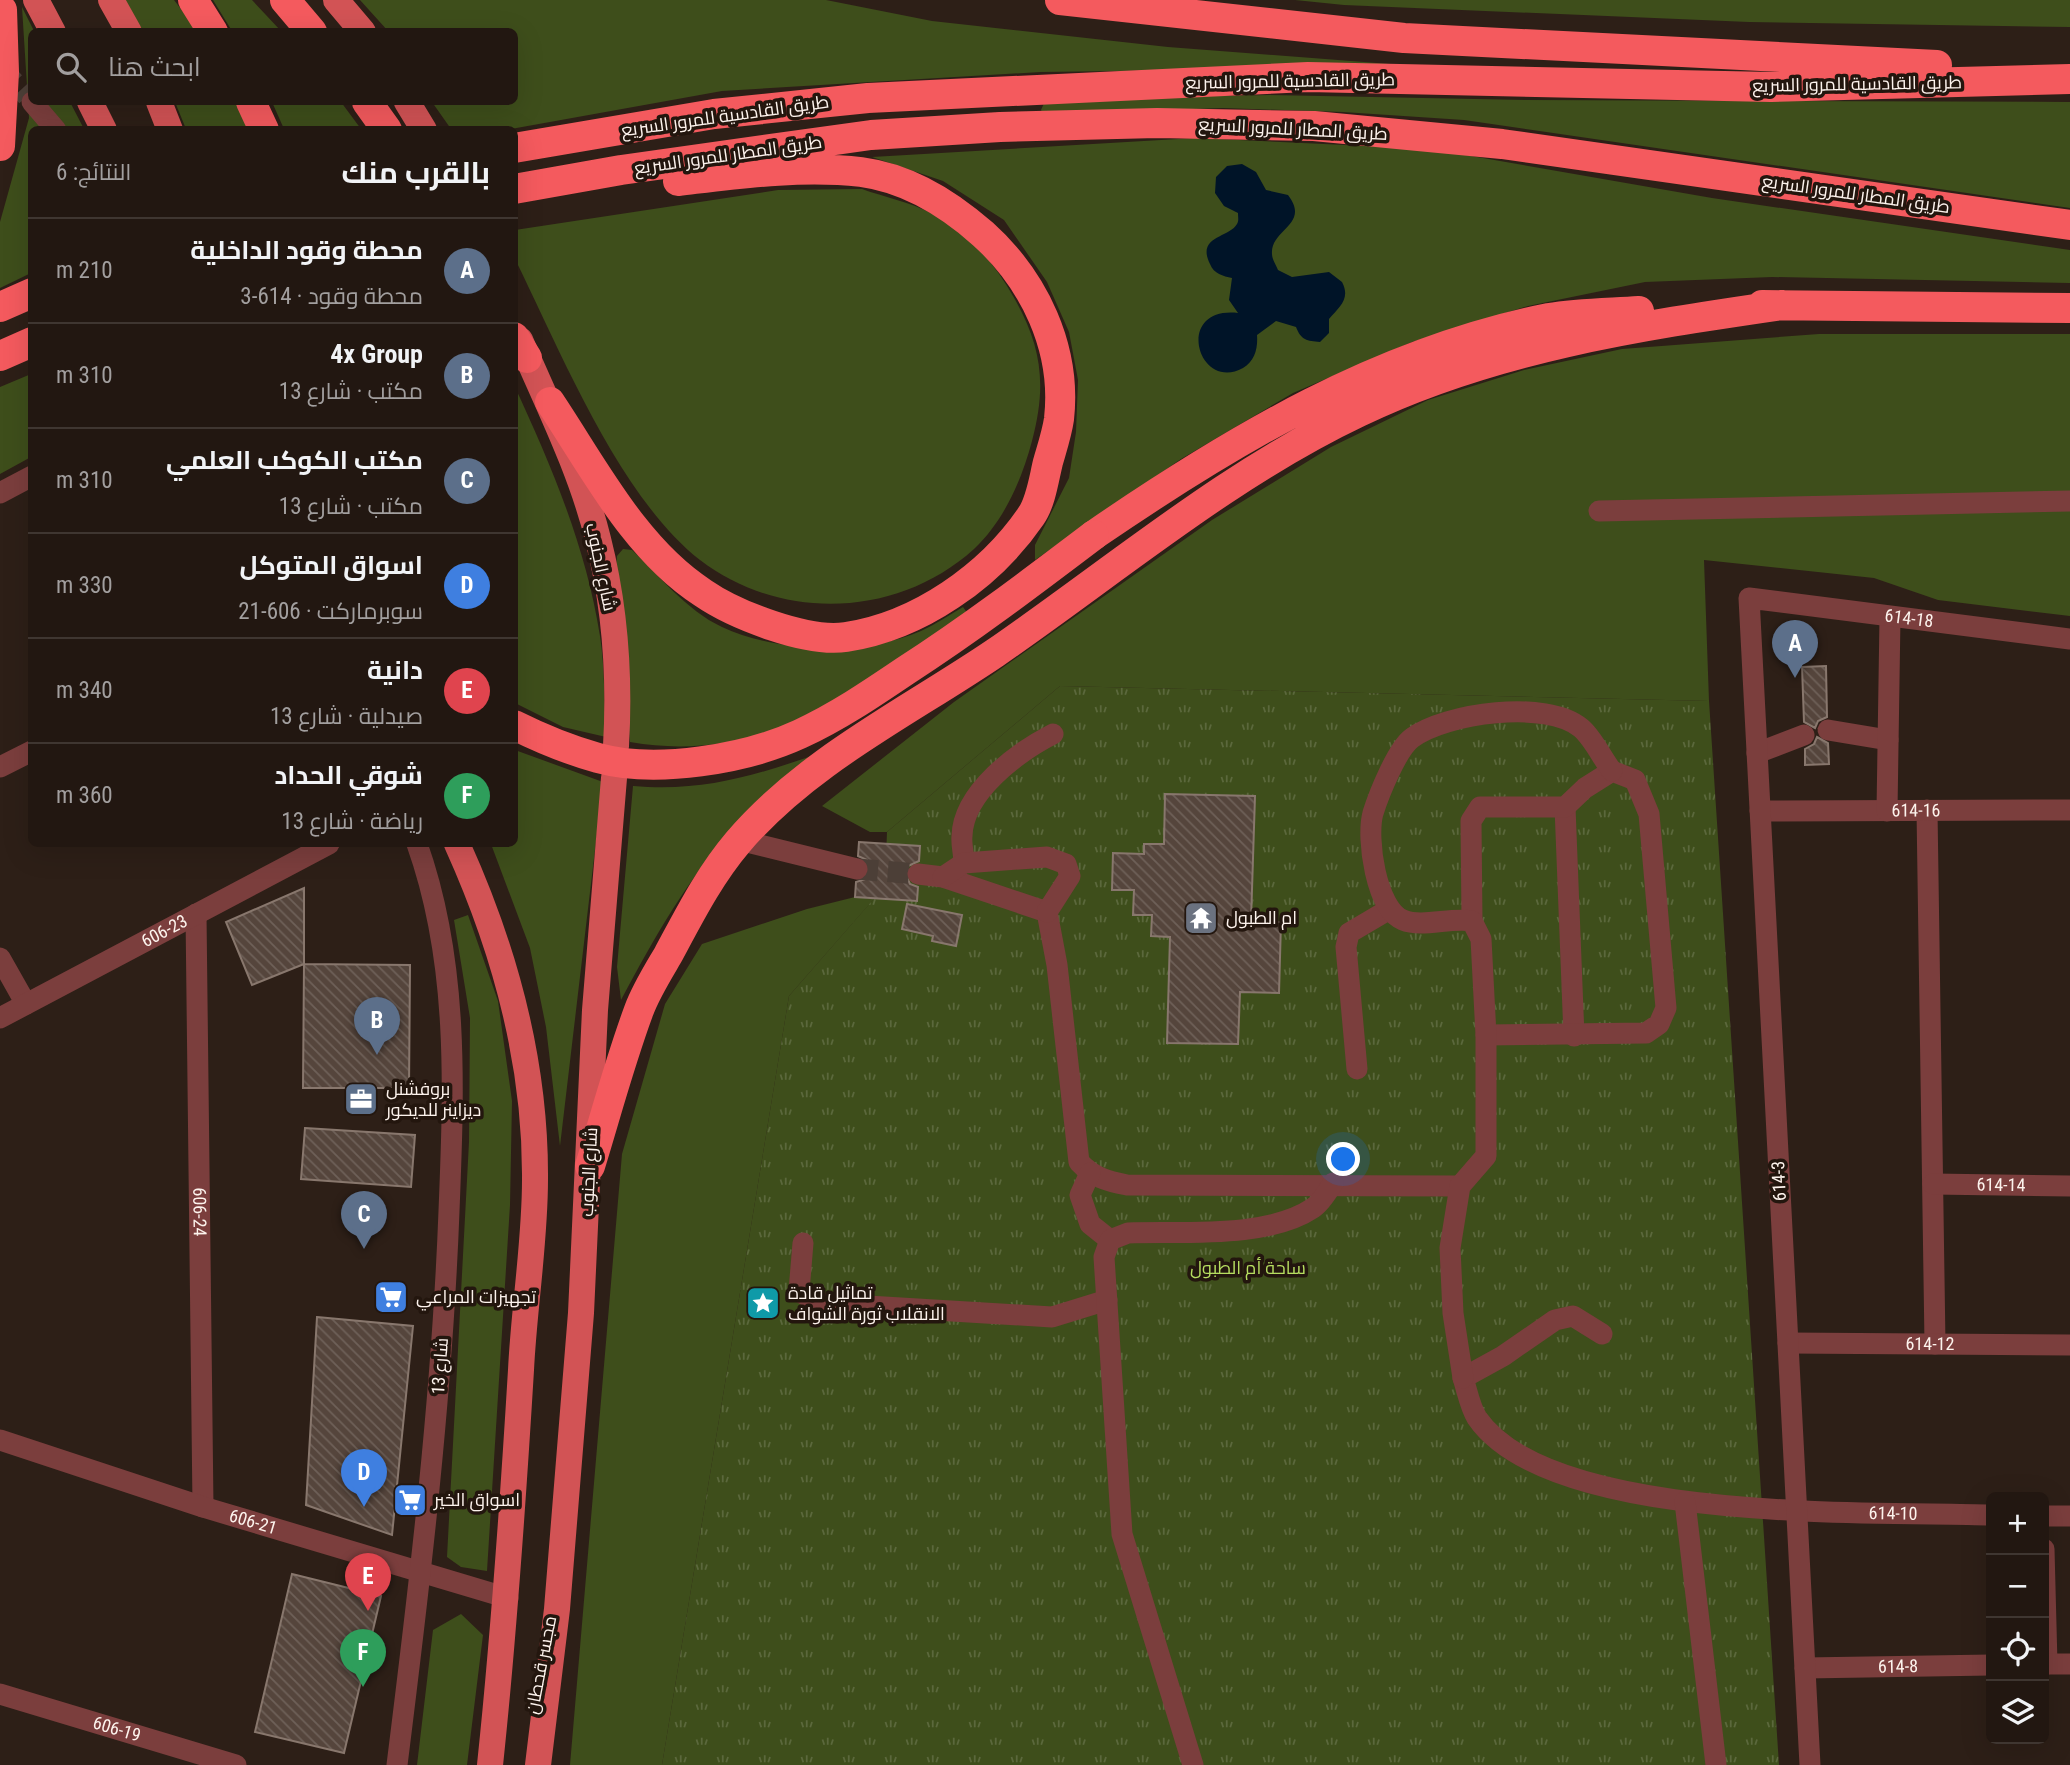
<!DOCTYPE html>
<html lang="ar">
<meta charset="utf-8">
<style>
body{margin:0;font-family:"Roboto Condensed",Cairo,sans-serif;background:#2a201a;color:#f1f3f6;direction:rtl}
.controls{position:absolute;right:21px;bottom:21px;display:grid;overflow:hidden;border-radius:10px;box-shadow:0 7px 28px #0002}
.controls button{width:63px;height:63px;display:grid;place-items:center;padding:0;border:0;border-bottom:2px solid #3f3631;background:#221711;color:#f1f3f6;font:35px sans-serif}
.you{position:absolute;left:1344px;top:1160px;width:24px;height:24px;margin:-18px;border:5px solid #fff;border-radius:50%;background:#1a73e8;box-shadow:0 0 0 10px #1a73e833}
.badge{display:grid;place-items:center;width:46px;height:46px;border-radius:50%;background:#f59b98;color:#fff;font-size:23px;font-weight:700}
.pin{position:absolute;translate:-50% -58px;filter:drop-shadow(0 2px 4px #0008)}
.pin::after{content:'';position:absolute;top:37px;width:24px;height:21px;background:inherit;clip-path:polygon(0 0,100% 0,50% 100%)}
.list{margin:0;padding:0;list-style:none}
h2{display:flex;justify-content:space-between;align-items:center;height:91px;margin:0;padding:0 28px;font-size:30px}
h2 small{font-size:23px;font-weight:400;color:#a29f9f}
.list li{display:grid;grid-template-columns:46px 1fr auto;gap:21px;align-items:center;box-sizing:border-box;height:105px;padding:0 28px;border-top:2px solid #3f3631}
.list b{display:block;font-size:26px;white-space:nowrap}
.list p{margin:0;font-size:23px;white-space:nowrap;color:#a29f9f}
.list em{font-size:23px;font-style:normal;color:#a29f9f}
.icon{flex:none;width:38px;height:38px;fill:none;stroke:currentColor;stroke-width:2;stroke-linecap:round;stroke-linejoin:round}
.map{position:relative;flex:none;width:2070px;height:1765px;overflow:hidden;direction:ltr}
.search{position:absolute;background:#221711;box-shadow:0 7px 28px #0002;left:28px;top:28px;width:490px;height:77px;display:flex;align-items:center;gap:18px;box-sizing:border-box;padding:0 24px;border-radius:10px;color:#a29f9f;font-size:26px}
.panel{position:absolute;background:#221711;box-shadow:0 7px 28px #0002;left:28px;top:126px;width:490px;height:721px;border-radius:10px;direction:rtl}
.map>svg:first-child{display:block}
</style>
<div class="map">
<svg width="2070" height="1765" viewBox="0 0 2070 1765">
<defs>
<pattern id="park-tufts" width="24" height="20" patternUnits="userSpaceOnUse" patternTransform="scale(1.75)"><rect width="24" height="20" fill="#3e4e1b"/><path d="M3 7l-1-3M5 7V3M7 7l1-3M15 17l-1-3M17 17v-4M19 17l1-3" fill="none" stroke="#5b683c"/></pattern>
<pattern id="building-back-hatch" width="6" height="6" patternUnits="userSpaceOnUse" patternTransform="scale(1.75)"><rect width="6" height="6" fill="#55453c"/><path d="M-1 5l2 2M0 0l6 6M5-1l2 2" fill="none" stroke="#6e6058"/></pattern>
</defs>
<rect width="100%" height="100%" fill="#2d1f17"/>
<!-- grass -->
<path fill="#3e4e1b" d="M125,0H174L198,31H142Z
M213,0H252L281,31H232Z
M360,0H826L932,21L1168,47L1429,67L1041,72L722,91L511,129H451L432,102H514V32L388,31Z
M1295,0H2070V27L1749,22L1344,5Z
M22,7L34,31L32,32V102H70L84,129L32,130L31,273L0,288V222L29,118Z
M1270,95L1529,100L2070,102V208L1464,120L1343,112L1223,108L1043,114L1041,110L1045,101L1058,99Z
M175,102H237L251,129H186Z
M272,102H341L361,129H284Z
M1195,138L1431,149L1712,198L2070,250V283L1772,277L1645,282L1528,306L1412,342L1293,393L1181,459L1035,560V545L1069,478L1076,432L1078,380L1069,332L1047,282L1004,220L943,181L872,157Z
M862,189C884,197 910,202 931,213C967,231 993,261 1013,296C1042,346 1047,385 1032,441C1022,479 1004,521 974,549C898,618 781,622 700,560C619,497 560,350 515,259V230L778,190Z
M1819,334H2070V616L1938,600L1874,578L1704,560L1709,701L1060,686L887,832H870L822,806L954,702L1212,520L1331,447L1428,400L1524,370L1622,349Z
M31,374V457L0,474V387Z
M514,385C552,467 586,547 600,636C605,669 604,704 606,737L563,727L515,703Z
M623,549L632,550C660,576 686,610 722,627C778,653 864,656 921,631C936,624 949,615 963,607L968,614C863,687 766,766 630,742L616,567L617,556Z
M515,750L603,782L560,1146L546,1027L530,948L491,844H514Z
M820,753C792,777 760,800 735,827C687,879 654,938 621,1000L617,967L633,786C703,792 754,776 820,753Z
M855,897L874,899L789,996L662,1765H570L622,1154L665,1004L702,944L807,909Z
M468,915L498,1001L512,1101L510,1205L487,1571L461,1567L447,1557L469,1142L470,1018L454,920Z
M461,1614L483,1635L467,1765H417L433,1630Z"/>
<!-- park -->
<path fill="url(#park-tufts)" d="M1060,686L1709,701L1779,1765H662L789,996L885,886L887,832Z"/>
<!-- water -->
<path fill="#001428" d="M1242,164L1256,172L1266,190L1288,195C1311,225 1270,229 1272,254C1272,259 1276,265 1278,270L1292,277L1329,272L1342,282C1351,299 1339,307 1329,319V333L1320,342C1307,341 1301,340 1296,327L1276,321L1257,335C1258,348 1255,361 1243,368C1198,393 1173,306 1238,313L1229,300L1232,278C1223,276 1214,274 1210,264C1196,236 1229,238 1237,224C1239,220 1238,218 1238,213L1224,206L1215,193L1216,177L1227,166Z"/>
<!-- building -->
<path fill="url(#building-back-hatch)" stroke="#88776d" stroke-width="2" d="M1826,666L1827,717L1818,721L1815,728L1804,722L1802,667Z
M1817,737L1828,743L1829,764L1805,765V749L1814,744Z
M1165,794L1255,796L1251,921L1281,922L1279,993L1240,992L1238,1044L1167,1043L1170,937L1151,936L1152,915H1133L1134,890H1112L1113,853L1144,854V844H1164Z
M859,842L920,846L919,861L908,866L905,873L910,884L918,887L917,901L855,897L856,882L866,879L870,871L867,860L858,856Z
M304,888V964L252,985L226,922Z
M907,904L962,915L956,946L932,941L933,936L902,929Z
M304,964L410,965L409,1088H303Z
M305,1128L415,1135L411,1187L301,1179Z
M317,1317L413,1326L392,1535L306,1505Z
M292,1574L381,1596L344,1753L255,1732Z"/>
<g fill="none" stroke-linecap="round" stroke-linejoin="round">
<!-- minor-tunnel -->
<path stroke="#4c3f37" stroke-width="21" stroke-dasharray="21 10" stroke-linecap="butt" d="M0,67L27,96
M857,869L918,874"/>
<!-- minor -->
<g stroke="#7b3e3d" stroke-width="21">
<path d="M32,102L56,130"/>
<path d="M0,493L32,476"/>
<path d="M1599,511L2070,501"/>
<path d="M1828,730L1888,740"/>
<path d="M1757,753L1804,735"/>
<path d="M0,767L32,751"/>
<path d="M1565,807L1574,1036"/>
<path d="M1927,810L1935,1344"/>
<path id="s1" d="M1760,811L2070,810"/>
<path d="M1887,811L1890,617"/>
<path d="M739,840L857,869"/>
<path d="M964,863C964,854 961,844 962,836C963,792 1018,752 1053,734"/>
<path d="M918,874L943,877L1047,912L1057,965L1079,1162C1093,1177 1106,1181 1127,1185L1460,1186"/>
<path d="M943,877L964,863L1047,857L1066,864L1070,876L1047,912"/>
<path id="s2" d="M196,914L203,1507"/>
<path d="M1472,921L1471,821L1480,807H1565L1585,788L1612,771L1635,780L1649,814L1666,1008L1659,1024L1646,1033L1486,1035"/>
<path d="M0,958L26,1004"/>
<path id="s3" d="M0,1018L329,844"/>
<path d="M1357,1069L1346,947L1349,933L1388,910"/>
<path d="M1090,1173L1080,1195L1090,1224L1110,1240"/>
<path id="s4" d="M1933,1184L2070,1186"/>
<path d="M803,1243L799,1291L818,1303L1052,1317L1107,1300"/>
<path id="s5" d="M1602,1334L1573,1316L1555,1320L1503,1356L1463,1378C1467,1390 1470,1407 1477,1418C1550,1524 1871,1511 1991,1515"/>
<path id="s6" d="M1788,1343L2070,1345"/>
<path d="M1463,1378L1453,1313L1450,1248L1460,1186L1486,1156V1035L1481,939L1472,921C1451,917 1422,928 1403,920C1376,909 1366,838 1373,813C1379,794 1397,749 1412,738C1445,713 1547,699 1581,728C1593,738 1602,758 1612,771"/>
<path id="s7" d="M0,1440L203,1507L508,1598"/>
<path d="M1685,1502L1716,1765"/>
<path d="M2044,1516H2070"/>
<path d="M2044,1549L2047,1664"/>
<path d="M2044,1664H2070"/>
<path id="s8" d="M1805,1668L1991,1665"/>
<path id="s9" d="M0,1694L236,1765"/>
<path d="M397,1765C420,1581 442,1397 449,1211C454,1087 459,962 417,844"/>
<path d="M1193,1765L1122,1534L1104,1257L1110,1240L1128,1233C1182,1231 1267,1239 1313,1208C1321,1203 1328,1191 1333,1183"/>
<path id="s10" d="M1810,1765L1749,598L2070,639"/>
</g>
<!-- major -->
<path stroke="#d25355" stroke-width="26" d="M36,0L53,32
M111,0L129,32
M336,0L363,32
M90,102L104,130
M159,102L170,130
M407,102L424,130
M520,340C548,405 581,470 598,539C615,606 620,677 616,746
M457,844C505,950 536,1063 535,1180C535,1243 524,1307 521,1370C513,1502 504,1633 490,1765
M538,1765L557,1609L581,1313L595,1010L614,778"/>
<!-- highway -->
<path stroke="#f45a5e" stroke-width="30" d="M193,0L213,32
M285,0L312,32
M1060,0L1404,38L1937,65
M251,102L264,130
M367,102L387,130
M514,148L714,114L868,98L1308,77L1771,87L2070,79
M514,189L621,170L871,135L1000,127L1157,123L1314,126L1502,144L2070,225
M1762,305L2070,308
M0,307L32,293
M514,337L527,358
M0,356L32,342
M550,402C594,468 635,549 703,593C735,615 807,643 846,637C919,626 990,576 1031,516C1041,502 1044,478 1048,462C1052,448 1057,433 1059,419C1067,348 1034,280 983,234C948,203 907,178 861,172C801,165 738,174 678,181
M1094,535C1234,439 1380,352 1549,318C1578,313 1610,313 1639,311
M590,1166C606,1114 620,1061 639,1010C646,991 658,972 668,955C689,916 709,876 738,842C807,761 908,712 995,653C1114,571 1228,474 1359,412C1492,348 1638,326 1782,305"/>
<!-- highway-bridge -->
<path stroke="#f45a5e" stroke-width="30" d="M0,146L4,72L2,10
M514,725C542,739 569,750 598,758C656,774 746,759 800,734C837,717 871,694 905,671C970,629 1032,582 1094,535"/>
</g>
<!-- icons -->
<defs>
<g id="temple-square" transform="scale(1.75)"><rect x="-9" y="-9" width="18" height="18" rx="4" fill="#6b7280" stroke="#23160e"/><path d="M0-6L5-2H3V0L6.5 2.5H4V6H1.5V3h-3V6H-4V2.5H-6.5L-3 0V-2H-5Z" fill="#fff"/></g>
<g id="office-square" transform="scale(1.75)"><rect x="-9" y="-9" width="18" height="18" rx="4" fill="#5c6f8a" stroke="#23160e"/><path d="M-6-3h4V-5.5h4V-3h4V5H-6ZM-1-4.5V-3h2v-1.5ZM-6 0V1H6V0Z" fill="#fff"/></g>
<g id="supermarket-square" transform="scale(1.75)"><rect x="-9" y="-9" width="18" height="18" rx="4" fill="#3f7fe0" stroke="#23160e"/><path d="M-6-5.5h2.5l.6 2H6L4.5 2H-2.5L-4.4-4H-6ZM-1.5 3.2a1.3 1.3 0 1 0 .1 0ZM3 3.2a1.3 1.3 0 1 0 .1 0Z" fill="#fff"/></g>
<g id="sight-square" transform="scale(1.75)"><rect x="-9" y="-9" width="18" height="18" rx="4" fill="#0f9aa8" stroke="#23160e"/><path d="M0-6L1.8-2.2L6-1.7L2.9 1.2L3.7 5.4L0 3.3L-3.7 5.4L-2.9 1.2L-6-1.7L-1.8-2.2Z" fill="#fff"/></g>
</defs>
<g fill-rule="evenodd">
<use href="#temple-square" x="1201" y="918"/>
<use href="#office-square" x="361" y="1099"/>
<use href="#supermarket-square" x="391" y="1297"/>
<use href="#sight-square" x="763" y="1303"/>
<use href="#supermarket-square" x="410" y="1500"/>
</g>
<g text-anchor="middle" stroke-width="7" stroke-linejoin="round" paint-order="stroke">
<!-- street labels -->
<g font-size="18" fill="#fdf3ed" stroke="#23160e">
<text transform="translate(1290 81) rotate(-1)" y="6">طريق القادسية للمرور السريع</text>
<text transform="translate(1857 84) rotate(-1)" y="6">طريق القادسية للمرور السريع</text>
<text transform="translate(725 116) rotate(-8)" y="6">طريق القادسية للمرور السريع</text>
<text transform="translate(1293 129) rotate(3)" y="6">طريق المطار للمرور السريع</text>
<text transform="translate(728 155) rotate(-8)" y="6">طريق المطار للمرور السريع</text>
<text transform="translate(1856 194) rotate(8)" y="6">طريق المطار للمرور السريع</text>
<text transform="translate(601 567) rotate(78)" y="6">شارع الجنوب</text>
<text dy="6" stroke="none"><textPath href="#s10" startOffset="1330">614-18</textPath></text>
<text dy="6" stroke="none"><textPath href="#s1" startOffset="156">614-16</textPath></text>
<text dy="6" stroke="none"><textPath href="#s3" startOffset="186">606-23</textPath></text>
<text transform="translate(589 1172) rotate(-87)" y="6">شارع الجنوب</text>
<text transform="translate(1779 1181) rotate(-93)" y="6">614-3</text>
<text dy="6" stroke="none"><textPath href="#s4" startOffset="68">614-14</textPath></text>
<text dy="6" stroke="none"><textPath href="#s2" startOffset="298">606-24</textPath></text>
<text dy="6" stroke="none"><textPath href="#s6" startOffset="142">614-12</textPath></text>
<text transform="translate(440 1366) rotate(-86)" y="6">شارع 13</text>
<text dy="6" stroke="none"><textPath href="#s5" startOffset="642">614-10</textPath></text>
<text dy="6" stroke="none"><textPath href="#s7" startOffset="266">606-21</textPath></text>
<text transform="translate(541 1665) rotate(-79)" y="6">مجسر قحطان</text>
<text dy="6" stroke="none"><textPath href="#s8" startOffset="93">614-8</textPath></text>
<text dy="6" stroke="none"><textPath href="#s9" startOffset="122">606-19</textPath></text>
</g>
<!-- poi labels -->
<g font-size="18" fill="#fdf3ed" stroke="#23160e" text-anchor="start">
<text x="1226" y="924">ام الطبول</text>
<text x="386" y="1095">بروفشنل<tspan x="386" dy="21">ديزاينر للديكور</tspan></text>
<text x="788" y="1299">تماثيل قادة<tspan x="788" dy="21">الانقلاب ثورة الشواف</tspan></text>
<text x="416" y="1303">تجهيزات المراعي</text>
<text x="434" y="1506">اسواق الخير</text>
</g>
<!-- park labels -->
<g font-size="18" fill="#b6de60" stroke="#23160e">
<text x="1248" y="1274">ساحة أم الطبول</text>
</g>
</g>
</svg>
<div class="controls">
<button>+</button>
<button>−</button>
<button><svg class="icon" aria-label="locate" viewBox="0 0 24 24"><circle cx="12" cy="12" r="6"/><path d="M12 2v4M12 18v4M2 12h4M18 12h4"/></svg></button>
<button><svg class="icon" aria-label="layers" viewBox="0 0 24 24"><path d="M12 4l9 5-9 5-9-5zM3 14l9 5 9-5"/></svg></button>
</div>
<div class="you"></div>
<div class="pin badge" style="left:1795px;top:678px;background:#5c6f8a">A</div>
<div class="pin badge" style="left:377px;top:1055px;background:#5c6f8a">B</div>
<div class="pin badge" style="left:364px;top:1249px;background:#5c6f8a">C</div>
<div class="pin badge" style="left:364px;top:1507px;background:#3f7fe0">D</div>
<div class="pin badge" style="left:368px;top:1611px;background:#e0444e">E</div>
<div class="pin badge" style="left:363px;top:1687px;background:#2e9e5b">F</div>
<div class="search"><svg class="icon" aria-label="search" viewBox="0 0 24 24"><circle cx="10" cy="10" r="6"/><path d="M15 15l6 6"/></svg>ابحث هنا</div>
<section class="panel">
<h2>بالقرب منك<small>النتائج: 6</small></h2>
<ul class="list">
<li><span class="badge" style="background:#5c6f8a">A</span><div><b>محطة وقود الداخلية</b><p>محطة وقود · 614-3</p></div><em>210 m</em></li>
<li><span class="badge" style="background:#5c6f8a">B</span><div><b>4x Group</b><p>مكتب · شارع 13</p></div><em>310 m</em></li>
<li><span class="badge" style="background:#5c6f8a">C</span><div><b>مكتب الكوكب العلمي</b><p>مكتب · شارع 13</p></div><em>310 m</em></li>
<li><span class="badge" style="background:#3f7fe0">D</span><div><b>اسواق المتوكل</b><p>سوبرماركت · 606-21</p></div><em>330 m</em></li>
<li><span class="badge" style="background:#e0444e">E</span><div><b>دانية</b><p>صيدلية · شارع 13</p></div><em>340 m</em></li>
<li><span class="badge" style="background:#2e9e5b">F</span><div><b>شوقي الحداد</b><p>رياضة · شارع 13</p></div><em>360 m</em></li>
</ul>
</section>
</div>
